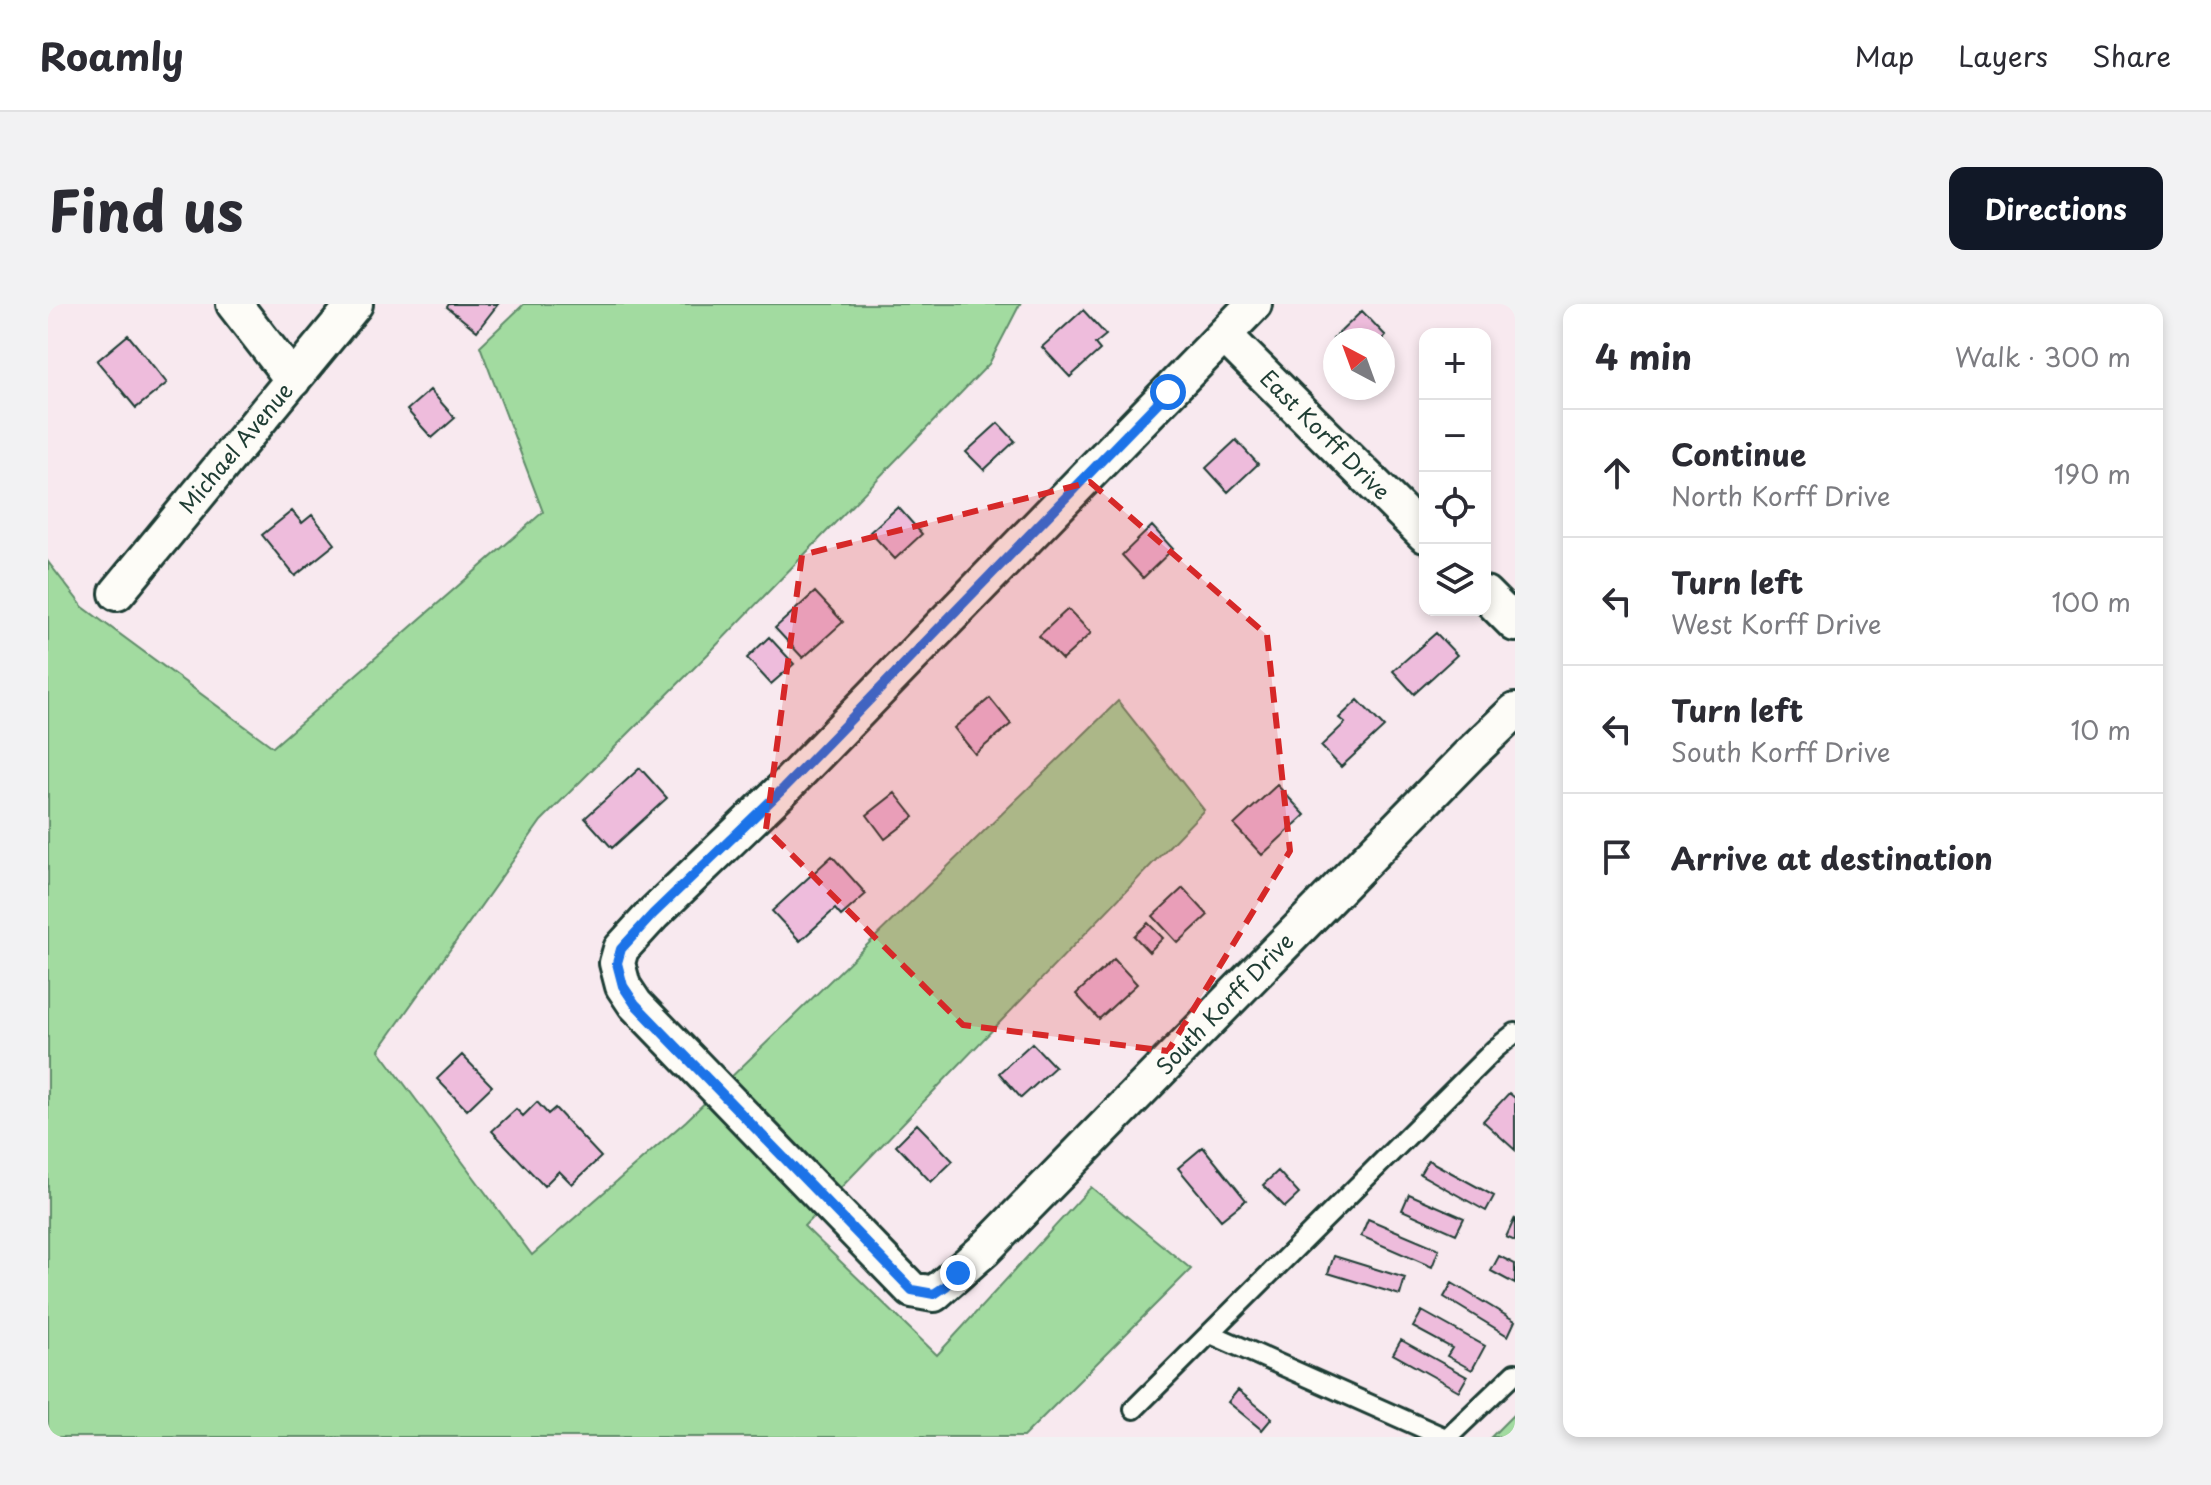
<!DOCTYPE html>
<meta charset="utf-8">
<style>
body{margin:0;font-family:"Playpen Sans",sans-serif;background:#f2f2f3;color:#2b2b33}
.controls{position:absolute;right:24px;top:24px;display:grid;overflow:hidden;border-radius:16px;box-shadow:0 4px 12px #0003}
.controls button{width:72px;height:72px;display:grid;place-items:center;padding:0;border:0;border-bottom:2px solid #e1e1e2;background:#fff;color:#2b2b33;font:40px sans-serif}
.compass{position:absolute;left:1275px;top:24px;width:72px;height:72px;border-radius:50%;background:#fff;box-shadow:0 4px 12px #0003;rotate:319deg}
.stop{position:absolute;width:24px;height:24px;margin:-18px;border:6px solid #1a73e8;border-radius:50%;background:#fff}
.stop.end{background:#1a73e8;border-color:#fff;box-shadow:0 2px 8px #0008}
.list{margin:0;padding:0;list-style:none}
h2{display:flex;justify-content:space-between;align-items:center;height:104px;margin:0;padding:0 32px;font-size:34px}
h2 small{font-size:26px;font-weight:400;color:#7c7c81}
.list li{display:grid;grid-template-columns:52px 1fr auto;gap:24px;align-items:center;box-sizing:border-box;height:128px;padding:0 32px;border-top:2px solid #e1e1e2}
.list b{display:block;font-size:30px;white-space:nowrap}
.list p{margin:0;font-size:26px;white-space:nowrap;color:#7c7c81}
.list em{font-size:26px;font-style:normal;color:#7c7c81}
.icon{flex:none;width:44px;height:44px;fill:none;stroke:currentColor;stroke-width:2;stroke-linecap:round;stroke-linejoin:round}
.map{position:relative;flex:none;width:1467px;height:1133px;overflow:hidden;border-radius:16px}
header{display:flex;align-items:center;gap:48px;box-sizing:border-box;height:112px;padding:0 40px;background:#fff;border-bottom:2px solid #e1e1e2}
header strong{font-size:38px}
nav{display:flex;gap:44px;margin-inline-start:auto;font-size:28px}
.intro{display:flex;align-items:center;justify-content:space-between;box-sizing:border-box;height:192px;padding:0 48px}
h1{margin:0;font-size:56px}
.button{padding:20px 36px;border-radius:16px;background:#111827;color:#fff;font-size:28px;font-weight:700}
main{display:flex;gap:48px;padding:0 48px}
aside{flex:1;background:#fff;border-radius:16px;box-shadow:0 4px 12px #0003}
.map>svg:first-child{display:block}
</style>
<header>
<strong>Roamly</strong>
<nav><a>Map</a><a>Layers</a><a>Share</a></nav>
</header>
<div class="intro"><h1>Find us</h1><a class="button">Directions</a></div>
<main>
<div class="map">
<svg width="1467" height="1133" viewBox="0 0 1467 1133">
<rect width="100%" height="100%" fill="#f8e9ef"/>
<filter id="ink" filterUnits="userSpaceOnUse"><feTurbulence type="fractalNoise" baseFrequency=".0125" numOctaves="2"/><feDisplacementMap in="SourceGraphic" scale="16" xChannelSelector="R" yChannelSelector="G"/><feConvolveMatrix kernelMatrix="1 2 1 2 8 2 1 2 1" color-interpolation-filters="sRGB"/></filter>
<g filter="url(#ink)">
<!-- green -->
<path fill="#a2dba0" stroke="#608c6a" stroke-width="2" d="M476,0H972L941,60L660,350L493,517L331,746L484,951L638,817L1070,397L1156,506L756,922L889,1051L1043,883L1143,965L975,1133H0V258L35,303L225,443L495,208L432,42Z
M1467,1109V1133H1443Z"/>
<!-- building -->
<path fill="#eebcdc" stroke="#1f3d34" stroke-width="2" d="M401,0H450L429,27L399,3Z
M1035,6L1058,31L1047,40L1052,46L1022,73L994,43Z
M1314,7L1338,32L1334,36L1287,37L1285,35Z
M80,31L119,79L88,104L49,57Z
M382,86L407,114L384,134L359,106Z
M950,119L967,137L936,166L918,148Z
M1188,136L1210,160L1180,188L1158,164Z
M850,203L874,230L847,255L822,228Z
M244,207L254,219L264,211L287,240L247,272L214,231Z
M1104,222L1125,245L1095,274L1074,251Z
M767,288L795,318L755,354L727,324Z
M1020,305L1043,329L1014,356L991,332Z
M1388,329L1409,351L1366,390L1345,367Z
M721,333L746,360L723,380L699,354Z
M942,394L963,420L927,450L906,424Z
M1310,396L1336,423L1293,463L1273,442L1297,419L1291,414Z
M592,464L619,494L564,544L537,514Z
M1229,481L1257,511L1214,551L1186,521Z
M847,489L866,513L837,535L819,511Z
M784,552L818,590L793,612L787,605L752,637L724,607Z
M1135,584L1160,611L1130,639L1105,612Z
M1100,619L1115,634L1101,648L1086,632Z
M1066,655L1089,680L1051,715L1028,690Z
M984,739L1007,763L973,794L951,769Z
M414,751L444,782L419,806L389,775Z
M1461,789L1467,794V846L1435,817Z
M489,798L500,810L507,804L553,853L524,880L511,867L496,882L444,827L468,805L475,812Z
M869,820L905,857L883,878L848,841Z
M1155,843L1198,896L1173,916L1130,864Z
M1380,856L1446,892L1438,907L1372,870Z
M1230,867L1251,890L1237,903L1215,881Z
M1361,890L1416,914L1408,930L1354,906Z
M1467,914V937L1458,933Z
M1320,915L1391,945L1384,963L1313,932Z
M1286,952L1357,974L1352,991L1280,969Z
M1451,952L1467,960V980L1443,967Z
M1404,979L1467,1017L1460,1032L1396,993Z
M1374,1007L1437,1042L1424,1066L1399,1052L1404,1044L1365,1023Z
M1353,1036L1419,1073L1411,1087L1345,1050Z
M1190,1086L1224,1114L1214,1126L1180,1098Z"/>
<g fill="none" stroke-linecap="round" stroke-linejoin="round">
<!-- lane casing -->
<g stroke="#1f3d34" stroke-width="24">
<path id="lane" d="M1163,1030L1395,1133
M1086,1105L1447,745L1467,729
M1400,1133L1467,1069"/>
</g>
<!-- street casing -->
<g stroke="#1f3d34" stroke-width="40">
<path id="street" d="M186,0L245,76
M1206,0L736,484L605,610L573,645L569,659L575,682L587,700L864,986L886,990L936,946L1422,450L1467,407
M1176,31L1377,231
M69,289L307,0
M1437,290L1467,320"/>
</g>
<!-- lane -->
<use href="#lane" stroke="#fdfcf7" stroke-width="18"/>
<!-- street -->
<use href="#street" stroke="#fdfcf7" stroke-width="34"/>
</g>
</g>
<g fill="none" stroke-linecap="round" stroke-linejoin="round" filter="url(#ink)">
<!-- route -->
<path stroke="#1a73e8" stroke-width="10" d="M910,969L898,982L886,990L864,986L587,700L575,682L569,659L573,645L605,610L736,484L1120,88"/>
</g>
<!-- marked area -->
<path fill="#d62828" fill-opacity="0.2" stroke="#d62828" stroke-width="6" stroke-dasharray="16 10" stroke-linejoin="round" d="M1042,178L1219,331L1242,547L1120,747L915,721L718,525L754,251Z"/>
<g text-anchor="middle" stroke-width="6" stroke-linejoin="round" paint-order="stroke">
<!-- street labels -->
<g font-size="22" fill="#1f3d34" stroke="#fdfcf7">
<text transform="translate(1277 131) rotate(45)" y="8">East Korff Drive</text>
<text transform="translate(188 144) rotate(-50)" y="8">Michael Avenue</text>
<text transform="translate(1177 700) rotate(-46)" y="8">South Korff Drive</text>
</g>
</g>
</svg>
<div class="controls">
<button>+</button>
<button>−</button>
<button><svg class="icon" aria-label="locate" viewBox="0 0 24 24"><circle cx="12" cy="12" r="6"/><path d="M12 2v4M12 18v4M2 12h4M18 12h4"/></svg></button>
<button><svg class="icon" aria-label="layers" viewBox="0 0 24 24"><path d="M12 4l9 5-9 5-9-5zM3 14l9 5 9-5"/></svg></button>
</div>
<svg class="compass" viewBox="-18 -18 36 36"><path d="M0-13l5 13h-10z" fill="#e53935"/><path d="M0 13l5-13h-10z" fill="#7c7c81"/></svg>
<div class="stop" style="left:1120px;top:88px"></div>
<div class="stop end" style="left:910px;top:969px"></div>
</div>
<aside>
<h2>4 min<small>Walk · 300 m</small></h2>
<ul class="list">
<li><svg class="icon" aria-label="ahead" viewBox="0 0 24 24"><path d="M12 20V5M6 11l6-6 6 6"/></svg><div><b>Continue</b><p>North Korff Drive</p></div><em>190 m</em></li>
<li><svg class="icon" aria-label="left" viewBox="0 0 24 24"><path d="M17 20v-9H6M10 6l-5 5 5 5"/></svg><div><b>Turn left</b><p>West Korff Drive</p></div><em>100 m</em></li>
<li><svg class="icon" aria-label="left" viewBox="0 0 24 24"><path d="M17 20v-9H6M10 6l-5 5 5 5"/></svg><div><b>Turn left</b><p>South Korff Drive</p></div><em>10 m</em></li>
<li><svg class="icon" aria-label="arrive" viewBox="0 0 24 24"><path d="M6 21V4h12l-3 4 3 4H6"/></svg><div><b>Arrive at destination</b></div></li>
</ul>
</aside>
</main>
